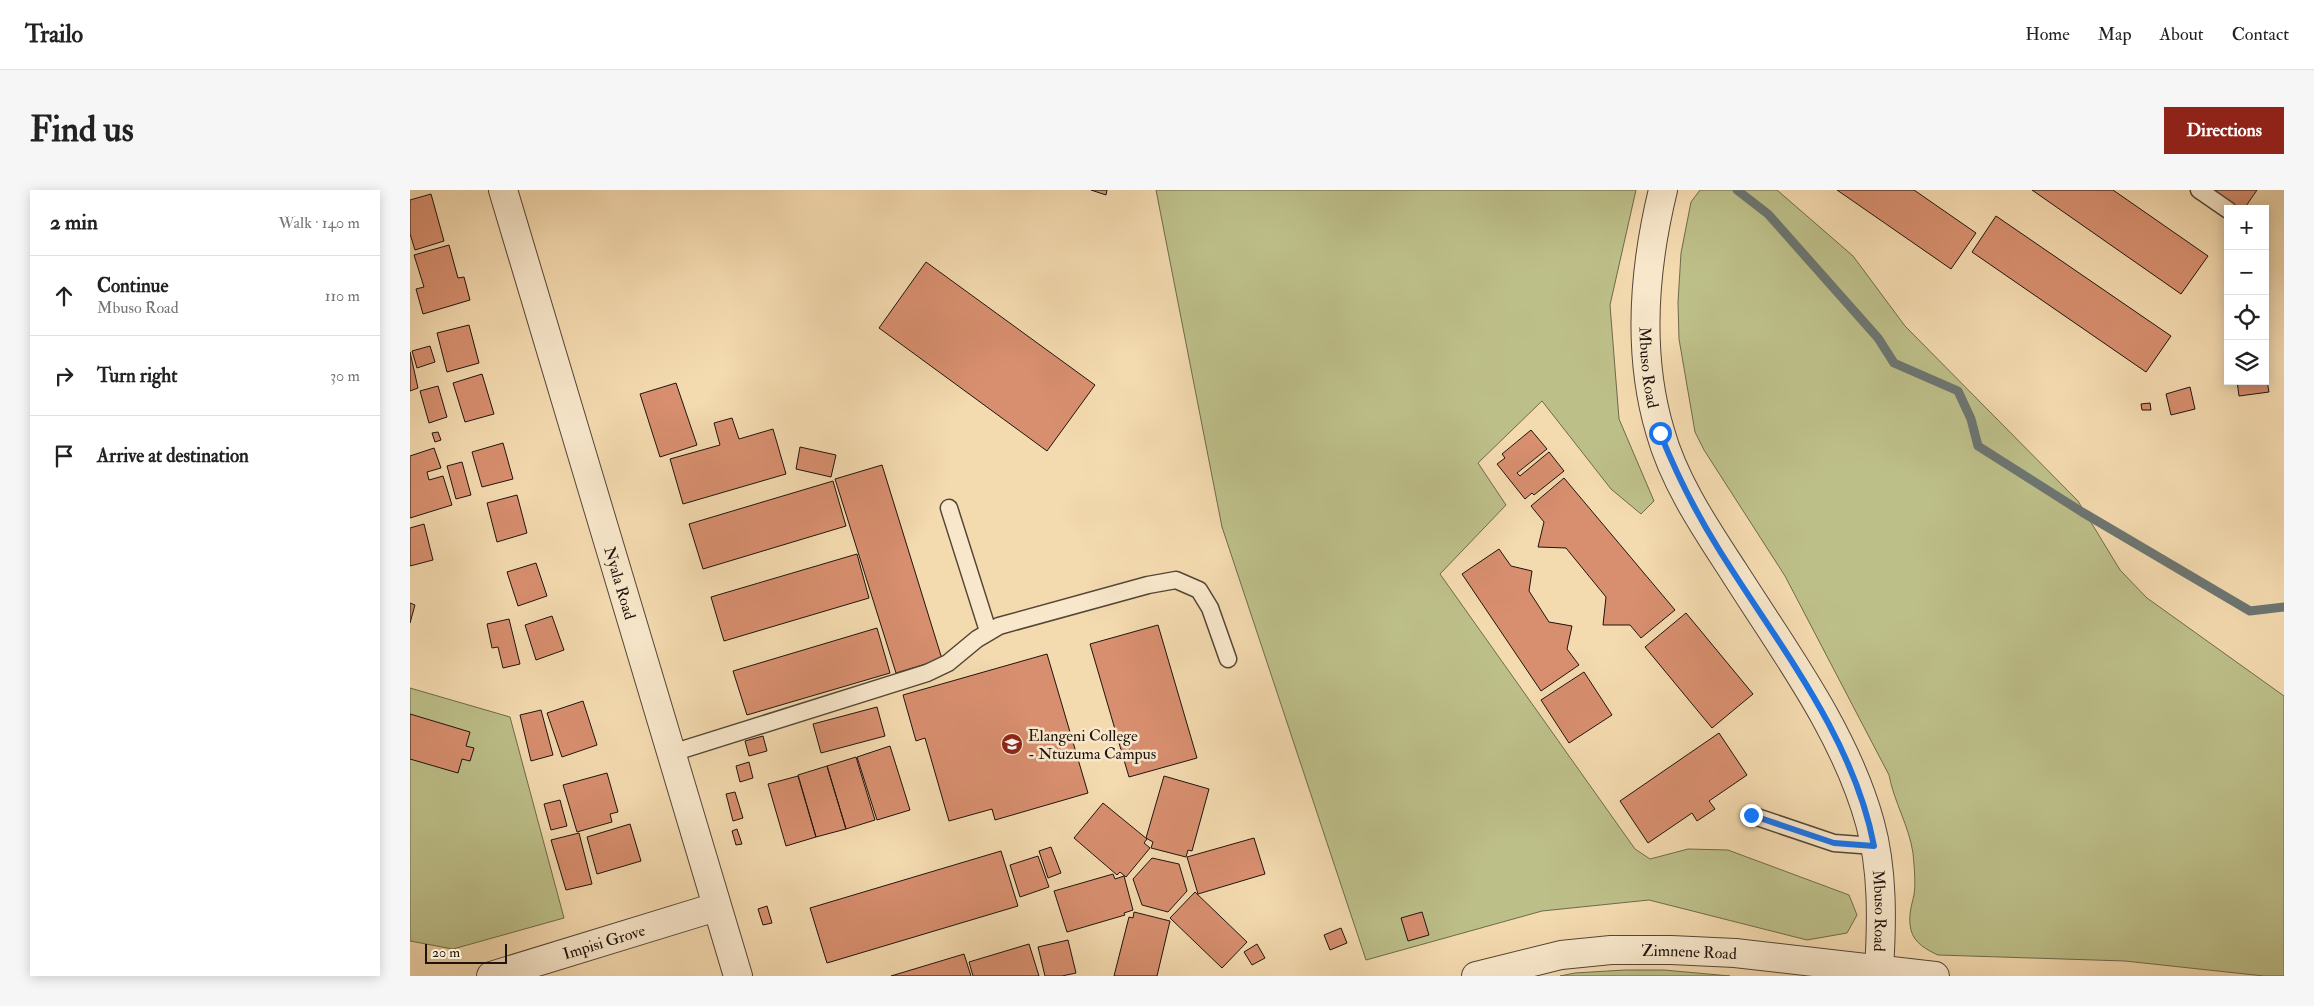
<!DOCTYPE html>
<meta charset="utf-8">
<style>
body{margin:0;font-family:"IM FELL Double Pica",serif;background:#f6f6f6;color:#222}
.controls{position:absolute;right:15px;top:15px;display:grid;overflow:hidden;border-radius:0px;box-shadow:0 2px 12px #0003}
.controls button{width:45px;height:45px;display:grid;place-items:center;padding:0;border:0;border-bottom:1px solid #e0e0e0;background:#fff;color:#222;font:25px sans-serif}
.scale{position:absolute;left:15px;bottom:12px;width:82px;box-sizing:border-box;padding-left:5px;border:2px solid #1e140d;border-top:0;font-size:14px;line-height:18px;white-space:nowrap;color:#1e140d;-webkit-text-stroke:4px #f8e7cb;paint-order:stroke}
.stop{position:absolute;width:15px;height:15px;margin:-11px;border:4px solid #1a73e8;border-radius:50%;background:#fff}
.stop.end{background:#1a73e8;border-color:#fff;box-shadow:0 1px 5px #0008}
.list{margin:0;padding:0;list-style:none}
h2{display:flex;justify-content:space-between;align-items:center;height:65px;margin:0;padding:0 20px;font-size:21px}
h2 small{font-size:16px;font-weight:400;color:#767676}
.list li{display:grid;grid-template-columns:32px 1fr auto;gap:15px;align-items:center;box-sizing:border-box;height:80px;padding:0 20px;border-top:1px solid #e0e0e0}
.list b{display:block;font-size:19px;white-space:nowrap}
.list p{margin:0;font-size:16px;white-space:nowrap;color:#767676}
.list em{font-size:16px;font-style:normal;color:#767676}
.icon{flex:none;width:28px;height:28px;fill:none;stroke:currentColor;stroke-width:2;stroke-linecap:round;stroke-linejoin:round}
.map{position:relative;flex:none;width:1874px;height:786px;overflow:hidden;border-radius:0px}
header{display:flex;align-items:center;gap:30px;box-sizing:border-box;height:70px;padding:0 25px;background:#fff;border-bottom:1px solid #e0e0e0}
header strong{font-size:24px}
nav{display:flex;gap:28px;margin-inline-start:auto;font-size:18px}
.intro{display:flex;align-items:center;justify-content:space-between;box-sizing:border-box;height:120px;padding:0 30px}
h1{margin:0;font-size:35px}
.button{padding:12px 22px;border-radius:0px;background:#8f2418;color:#fff;font-size:18px;font-weight:700}
main{display:flex;gap:30px;padding:0 30px}
aside{flex:1;background:#fff;border-radius:0px;box-shadow:0 2px 12px #0003}
.map>svg:first-child{display:block}
</style>
<header>
<strong>Trailo</strong>
<nav><a>Home</a><a>Map</a><a>About</a><a>Contact</a></nav>
</header>
<div class="intro"><h1>Find us</h1><a class="button">Directions</a></div>
<main>
<aside>
<h2>2 min<small>Walk · 140 m</small></h2>
<ul class="list">
<li><svg class="icon" aria-label="ahead" viewBox="0 0 24 24"><path d="M12 20V5M6 11l6-6 6 6"/></svg><div><b>Continue</b><p>Mbuso Road</p></div><em>110 m</em></li>
<li><svg class="icon" aria-label="right" viewBox="0 0 24 24"><path d="M7 20v-9h11M14 6l5 5-5 5"/></svg><div><b>Turn right</b></div><em>30 m</em></li>
<li><svg class="icon" aria-label="arrive" viewBox="0 0 24 24"><path d="M6 21V4h12l-3 4 3 4H6"/></svg><div><b>Arrive at destination</b></div></li>
</ul>
</aside>
<div class="map">
<svg width="1874" height="786" viewBox="0 0 1874 786">
<rect width="100%" height="100%" fill="#f4daaf"/>
<filter id="stains"><feTurbulence type="fractalNoise" baseFrequency=".004" numOctaves="4"/><feColorMatrix values="0 0 0 0 .2 0 0 0 0 .09 0 0 0 0 .02 0 0 0 .5 -.17"/></filter>
<radialGradient id="worn" r=".72"><stop offset=".6" stop-color="#630" stop-opacity="0"/><stop offset="1" stop-color="#630" stop-opacity=".3"/></radialGradient>
<!-- green -->
<path fill="#bdbf89" stroke="#6e6a4b" d="M746,0H1226L1200,115L1209,229L1244,311L1231,324L1201,299L1132,211L1068,273L1096,315L1030,384L1225,659L1240,669L1278,659L1318,660L1439,705L1447,725L1437,743L1397,750L1239,710L1132,721L956,770L812,337Z
M1290,0H1367L1443,66L1495,136L1668,311L1710,380L1737,408L1874,506V786H1854L1715,771L1528,765C1517,760 1504,753 1501,740C1498,728 1501,717 1504,705C1506,693 1504,675 1503,663C1499,636 1484,612 1479,585L1375,386L1294,260L1285,242L1269,149L1268,112L1271,63L1281,12Z
M0,498L100,527L154,728L43,759L0,751Z
M1215,780H1254L1320,786H1150L1165,783Z"/>
<g fill="none" stroke-linecap="round" stroke-linejoin="round">
<!-- stream -->
<path stroke="#6c7672" stroke-width="9" d="M1327,0L1358,24L1468,148L1484,173L1548,201L1561,229L1568,256L1672,322L1840,421L1874,417"/>
</g>
<!-- building -->
<path fill="#d88f6f" stroke="#1e140d" d="M681,0H697L696,5Z
M1427,0H1504L1566,43L1541,79Z
M1622,0H1703L1798,66L1771,104Z
M1795,0H1847L1834,19H1823Z
M21,4L34,51L5,60L0,44V10Z
M1586,26L1761,146L1736,182L1562,62Z
M39,55L48,88L54,87L60,110L13,124L6,99L14,97L4,65Z
M516,72L685,195L637,261L469,138Z
M59,135L69,173L37,182L27,143Z
M20,156L25,172L7,178L2,161Z
M0,162L8,198L0,201Z
M72,184L84,224L55,232L43,193Z
M1856,186L1859,202L1829,206L1827,191H1855Z
M266,193L287,255L250,267L230,204Z
M28,196L37,227L19,233L10,201Z
M1780,197L1785,219L1761,225L1756,204Z
M1740,213L1741,220H1732L1731,214Z
M322,228L329,249L363,239L376,284L273,314L260,269L310,255L304,233Z
M1121,240L1137,259L1107,283L1110,286L1139,262L1154,281L1124,305L1122,303L1115,309L1087,274L1095,268L1092,264Z
M28,242L31,250L25,252L22,243Z
M93,253L103,289L72,297L62,262Z
M390,257L426,265L421,287L386,279Z
M24,258L31,278L17,282L19,290L33,286L42,315L0,328V266Z
M52,272L61,305L46,309L37,276Z
M472,275L532,469L486,483L425,289Z
M1154,288L1265,420L1231,448L1220,435H1193L1196,407L1156,358L1128,357L1134,332L1121,316Z
M423,291L436,336L293,379L279,334Z
M107,305L117,343L87,352L77,313Z
M14,334L23,370L0,376V338Z
M1089,359L1101,376L1122,381L1119,401L1139,432L1162,436L1157,459L1169,475L1131,501L1052,384Z
M447,364L459,408L314,451L301,407Z
M126,373L137,406L108,416L97,382Z
M0,413L5,415L0,433Z
M1276,423L1343,504L1302,538L1235,457Z
M142,426L154,460L126,470L115,435Z
M99,429L110,474L93,478L88,457L82,458L77,434Z
M748,435L787,568L719,587L680,454Z
M467,438L480,483L337,525L323,481Z
M637,464L678,603L585,630L582,619L539,631L515,548L506,551L493,505Z
M1174,482L1202,525L1159,553L1131,510Z
M173,511L187,555L152,567L137,523Z
M467,517L475,546L411,563L403,534Z
M131,520L143,565L121,571L110,525Z
M0,524L60,542L56,556L64,558L60,571L52,569L48,583L0,569Z
M1309,543L1337,585L1299,611L1305,619L1287,631L1282,623L1238,653L1210,611Z
M353,546L357,561L339,566L335,551Z
M480,556L500,620L467,630L447,567Z
M446,567L465,630L436,639L417,576Z
M339,572L343,588L330,592L326,576Z
M417,576L436,639L406,647L388,585Z
M197,583L208,622L200,624L202,632L167,642L153,595Z
M388,586L406,647L376,656L358,594Z
M754,586L799,599L782,661L778,660L776,667L741,658L743,652L736,648Z
M325,602L333,628L323,631L316,604Z
M150,610L157,636L141,640L134,614Z
M693,613L737,649L734,653L740,658L716,687L710,682L707,685L664,648Z
M220,634L231,671L187,684L177,647Z
M327,639L332,654L326,655L322,641Z
M169,643L182,694L156,700L141,650Z
M844,648L855,684L788,704L777,667Z
M641,657L651,683L638,688L629,661Z
M591,661L608,716L417,773L400,718Z
M628,666L639,697L610,707L600,675Z
M742,668L769,674L777,701L758,722L732,715L723,689Z
M703,684L705,689L714,686L723,720L714,723L715,725L657,742L644,701Z
M785,702L837,752L812,778L760,728Z
M357,716L362,733L353,735L348,719Z
M724,722L760,731L747,786H704L719,727L723,728Z
M1012,722L1019,745L998,751L991,728Z
M931,738L937,753L920,760L914,745Z
M658,750L666,783L652,786H635L628,757Z
M619,754L629,786H563L559,772Z
M847,754L855,768L842,775L834,762Z
M554,764L561,786H481Z"/>
<g fill="none" stroke-linecap="round" stroke-linejoin="round">
<!-- service casing -->
<g stroke="#544636" stroke-width="19">
<path id="service" d="M1789,0L1818,20
M539,318L578,441
M262,563L517,483L538,473L567,449L589,436L738,395L766,390L789,400L800,418L818,469
M1341,625L1424,653L1464,656"/>
</g>
<!-- minor casing -->
<g stroke="#544636" stroke-width="30">
<g id="minor">
<path id="s1" d="M1253,0C1234,78 1227,163 1250,241C1264,292 1296,339 1324,382C1374,461 1435,542 1460,633C1473,680 1472,732 1469,779"/>
<path id="s2" d="M81,786L306,717"/>
<path id="s3" d="M1066,786L1151,765L1201,760H1261L1325,763L1525,786"/>
</g>
</g>
<!-- tertiary casing -->
<g stroke="#544636" stroke-width="30">
<g id="tertiary">
<path id="s4" d="M93,0L328,786"/>
</g>
</g>
<!-- service -->
<use href="#service" stroke="#f8e7cb" stroke-width="16"/>
<!-- minor -->
<use href="#minor" stroke="#f8e7cb" stroke-width="28"/>
<!-- tertiary -->
<use href="#tertiary" stroke="#f8e7cb" stroke-width="28"/>
</g>
<g fill="none" stroke-linecap="round" stroke-linejoin="round">
<!-- route -->
<path stroke="#1a73e8" stroke-width="6" d="M1250,243C1266,283 1285,321 1308,358C1366,452 1443,545 1464,656L1424,653L1341,625"/>
</g>
<!-- icons -->
<defs>
<g id="university-disc" transform="scale(1.125)"><circle r="9.5" fill="#8f2418" stroke="#f8e7cb"/><path d="M0-5L7-2L0 1L-7-2ZM-4 1L0 2.5L4 1V4Q0 6-4 4Z" fill="#fff"/></g>
</defs>
<g fill-rule="evenodd">
<use href="#university-disc" x="602" y="554"/>
</g>
<g text-anchor="middle" stroke-width="5" stroke-linejoin="round" paint-order="stroke">
<!-- street labels -->
<g font-size="16" fill="#1e140d" stroke="#f8e7cb">
<text dy="6" stroke="none"><textPath href="#s1" startOffset="179">Mbuso Road</textPath></text>
<text dy="6" stroke="none"><textPath href="#s4" startOffset="410">Nyala Road</textPath></text>
<text dy="6" stroke="none"><textPath href="#s1" startOffset="779">Mbuso Road</textPath></text>
<text dy="6" stroke="none"><textPath href="#s2" startOffset="118">Impisi Grove</textPath></text>
<text dy="6" stroke="none"><textPath href="#s3" startOffset="216">Zimnene Road</textPath></text>
</g>
<!-- poi labels -->
<g font-size="16" fill="#1e140d" stroke="#f8e7cb" text-anchor="start">
<text x="618" y="551">Elangeni College<tspan x="618" dy="18">- Ntuzuma Campus</tspan></text>
</g>
</g>
<rect width="100%" height="100%" filter="url(#stains)"/>
<rect width="100%" height="100%" fill="url(#worn)"/>
</svg>
<div class="controls">
<button>+</button>
<button>−</button>
<button><svg class="icon" aria-label="locate" viewBox="0 0 24 24"><circle cx="12" cy="12" r="6"/><path d="M12 2v4M12 18v4M2 12h4M18 12h4"/></svg></button>
<button><svg class="icon" aria-label="layers" viewBox="0 0 24 24"><path d="M12 4l9 5-9 5-9-5zM3 14l9 5 9-5"/></svg></button>
</div>
<div class="scale">20 m</div>
<div class="stop" style="left:1250px;top:243px"></div>
<div class="stop end" style="left:1341px;top:625px"></div>
</div>
</main>
